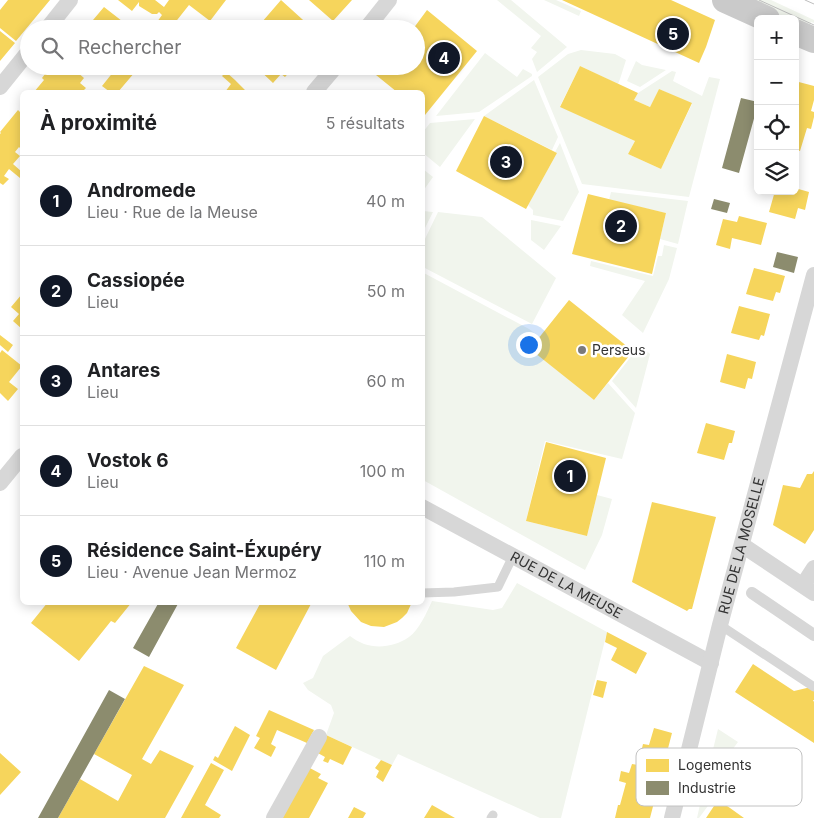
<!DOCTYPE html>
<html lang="fr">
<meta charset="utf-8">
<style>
body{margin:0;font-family:Inter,sans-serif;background:#f2f2f2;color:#202124}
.controls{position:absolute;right:15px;top:15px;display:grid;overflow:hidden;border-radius:8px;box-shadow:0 2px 12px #0003}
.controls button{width:45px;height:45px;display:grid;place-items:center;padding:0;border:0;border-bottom:1px solid #e0e0e0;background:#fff;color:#202124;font:25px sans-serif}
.you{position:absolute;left:528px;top:344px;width:18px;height:18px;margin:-12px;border:4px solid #fff;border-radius:50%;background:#1a73e8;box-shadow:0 0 0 8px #1a73e833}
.badge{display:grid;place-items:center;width:32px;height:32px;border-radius:50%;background:#111827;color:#fff;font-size:16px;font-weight:700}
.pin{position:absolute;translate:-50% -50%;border:2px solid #fff;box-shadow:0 1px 5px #0006}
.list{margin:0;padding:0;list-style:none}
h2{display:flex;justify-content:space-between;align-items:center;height:65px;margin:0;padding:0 20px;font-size:21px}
h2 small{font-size:16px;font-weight:400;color:#757577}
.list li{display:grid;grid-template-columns:32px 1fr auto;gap:15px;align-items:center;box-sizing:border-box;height:90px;padding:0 20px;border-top:1px solid #e0e0e0}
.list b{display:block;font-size:19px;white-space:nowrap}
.list p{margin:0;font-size:16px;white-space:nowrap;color:#757577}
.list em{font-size:16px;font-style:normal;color:#757577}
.icon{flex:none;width:28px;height:28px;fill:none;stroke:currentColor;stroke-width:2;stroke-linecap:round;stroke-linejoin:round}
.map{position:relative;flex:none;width:814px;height:818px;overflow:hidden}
.search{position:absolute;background:#fff;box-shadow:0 2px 12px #0003;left:20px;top:20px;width:405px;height:55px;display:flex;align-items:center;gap:12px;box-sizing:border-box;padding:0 18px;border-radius:28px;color:#757577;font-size:19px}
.panel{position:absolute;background:#fff;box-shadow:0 2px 12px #0003;left:20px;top:90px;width:405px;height:515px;border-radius:8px}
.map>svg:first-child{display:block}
</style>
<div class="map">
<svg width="814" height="818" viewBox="0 0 814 818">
<rect width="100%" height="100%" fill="#fff"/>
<!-- green -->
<path fill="#f1f5ed" d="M497,0H511L567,47L537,72L532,59L537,52L531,48L541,36Z
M544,0H556L581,11L579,16Z
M748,0H771L814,20V23L811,22L810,25L795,22V19H789Z
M581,50L615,54L626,60L620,79L618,84L580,66L560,106L635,141L628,154L661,169L692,104L659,89L650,107L634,100L638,93L672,71L676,72L673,81L702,96L709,77L720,79L689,197L582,184L538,77L568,54Z
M485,53L517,77L523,69L532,74V76L479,112L436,116Z
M636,61L642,65L666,70L640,87L627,81Z
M534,80L558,137L552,150L484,116Z
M475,119L440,167L423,153V132L430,123Z
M560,143L579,192L563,221L533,215V210L528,205L557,153L555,152Z
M423,169L433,177L423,191Z
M611,192L688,201L678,244L660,239L666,213L609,200Z
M423,211L433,212L423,232L422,211Z
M438,212L482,217L556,278L532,324L423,267V243Z
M531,220L561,226L544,250L531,240Z
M664,245L677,248L669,279L643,333L622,315L645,281L590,266L591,261L653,276L658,256H662Z
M422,272L529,329L540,337L531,349L594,400L608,383L635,413L622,459L545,441L526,521L587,536L597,495L612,499L602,535L585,570L423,480Z
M640,345L650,354L636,408L612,381Z
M517,583L607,632L561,818H540L398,754L392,765L326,735L334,713L331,705L308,690L303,683L313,678L323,656L350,636C354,639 359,642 364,644C379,649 396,646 409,637C419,630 427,612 432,601L493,610L502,608Z
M718,729L738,742L729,754L739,761L724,784L707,774Z
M703,791L716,795L699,818H697Z"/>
<!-- homes -->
<path fill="#f6d55c" d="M8,0H50L16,41L0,28V10Z
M118,0H155L164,7L169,0H226L210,21L189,5L170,29H152L162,15L159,12L157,14H152L139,6V2L132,11Z
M281,0L313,29H269L262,22Z
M309,0H352L333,21Z
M562,0H671L715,20L706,47L699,63Z
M104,7L122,21L116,29H103L93,20Z
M427,10L477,51L425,115L422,113V92H397L376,75L383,66H416V29H413Z
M0,31L15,43L0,61Z
M51,66H70L84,78L80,83L86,88L82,92H34L44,80L42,78Z
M118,66H128L135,72L118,92H110L102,86Z
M255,66H295L285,77L281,74L273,83Z
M580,66L638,93L634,100L650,107L659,89L692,103L661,169L628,154L635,141L560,107Z
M226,72L235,80L247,92H225L231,84L222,76Z
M795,81L814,86V100L811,111L814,112V117L811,129L807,128L800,151L795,150Z
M18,110L22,114V147L21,149L19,147L15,152L20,156L13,164L22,172V176L20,178L9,169L4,176L9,179L3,185L0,183V134L1,133L0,132Z
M484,116L557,153L526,209L456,171Z
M795,188L809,192L805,210L798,208L795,219L769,212L775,191H795Z
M588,194L666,213L652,274L572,254Z
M739,216L767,223L761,245L732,238L730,249L716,245L723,219L737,222Z
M754,268L785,276L780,293L776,292L773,301L746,294Z
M22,294V329L13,321L19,314L11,307Z
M569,300L633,351L594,400L530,349Z
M739,306L770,314L764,336L761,335L759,340L731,333Z
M0,335L13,345L8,352L0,345Z
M2,350L22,366L9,382L18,389L8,401L0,393V353Z
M727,354L756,362L752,379L748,378L745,389L720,382Z
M706,423L735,431L732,443H729L724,460L697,453Z
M546,442L606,458L587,536L526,521Z
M814,471V530L805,544L773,525L783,485L800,488L807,474H812Z
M652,502L716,517L692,609H689L687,611L632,582Z
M48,602H132L115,623L111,621L79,661L31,623Z
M261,602H312L276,670L236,648Z
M347,602H412L407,613L402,618L397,622L384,627L371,626L361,622L351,611Z
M607,632L647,653L636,674L611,660L617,648L605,642Z
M753,664L794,691L811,687L814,688V700H813L814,702V743L735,692Z
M144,666L184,685L142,759L151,764L160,750L194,766L165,818H58L80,779L118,801L132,775L94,754Z
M597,680L607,682L603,698L593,695Z
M269,710L314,730L307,743L277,730L271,744L276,747L271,757L254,748L260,738L256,736Z
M235,726L250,735L232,771L213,760L215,756L218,758Z
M654,728L672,733L650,818H615L618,805H620L626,783L619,781L621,771L629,773L632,764L638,765L643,744L649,745Z
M326,735L352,747L343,765L330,759L328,763L323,761L325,757L316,752Z
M0,753L21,772L0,795Z
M381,760L392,765L383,782L376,777L379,771L375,768Z
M211,763L224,770L205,805L221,815L219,818H181Z
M308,767L321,774L318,778L328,783L309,818H279Z
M718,800L730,808L744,818H706Z
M432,805L455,818H424Z
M354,807L366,813L363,818H348Z"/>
<!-- industry -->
<path fill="#8c8c6e" d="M741,98L758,102V104L739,173L722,168Z
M714,199L730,203L727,213L711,209Z
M777,252L798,257L794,273L773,267Z
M159,602H179L149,657L133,648Z
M109,690L125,699L58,818H38Z"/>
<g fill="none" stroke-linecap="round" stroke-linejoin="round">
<!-- service -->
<path stroke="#d7d7d7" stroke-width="9" d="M422,593L454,592L498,587L513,556
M720,625L814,687
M491,818L493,815"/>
<!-- pedestrian -->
<path stroke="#d7d7d7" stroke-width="12" d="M752,593L814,635"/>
<!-- minor -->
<g stroke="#d7d7d7" stroke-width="16">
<path d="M47,29L70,0"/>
<path d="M366,29L389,0"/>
<path d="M0,87L29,51"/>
<path d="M314,92L336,66"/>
<path d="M0,483L22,456"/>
<path id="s1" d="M422,507L711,663"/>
<path d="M742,545L814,593"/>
<path d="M803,585L814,568"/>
<path d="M274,818L319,737"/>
<path id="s2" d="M672,818L720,625L814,275"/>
</g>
<!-- primary -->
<path stroke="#cacaca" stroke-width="26" d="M725,0L767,19
M795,32L814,40"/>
<!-- tram -->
<path stroke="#bebebe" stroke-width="1" d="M759,0L814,25
M805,0L814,4"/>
</g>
<!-- markers -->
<circle fill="#7a7a7a" stroke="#fff" stroke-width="2" cx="582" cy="350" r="5"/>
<g text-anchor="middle" stroke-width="5" stroke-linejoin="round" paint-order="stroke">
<!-- poi labels -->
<g font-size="14" fill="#333" stroke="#fff" text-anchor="start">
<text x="592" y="355">Perseus</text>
</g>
<!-- street labels -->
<g font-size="14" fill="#333" stroke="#fff">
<text dy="5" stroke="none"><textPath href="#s2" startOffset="281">RUE DE LA MOSELLE</textPath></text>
<text dy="5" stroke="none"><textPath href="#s1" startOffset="164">RUE DE LA MEUSE</textPath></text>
</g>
</g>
<!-- legend -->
<rect x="636" y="748" width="166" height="58" rx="8" fill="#fff" stroke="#c2c2c2" stroke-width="1"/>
<rect x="646" y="759" width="23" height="13" fill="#f6d55c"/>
<rect x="646" y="781" width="23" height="14" fill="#8c8c6e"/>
<g font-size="14" fill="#333">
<text x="678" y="770">Logements</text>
<text x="678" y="793">Industrie</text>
</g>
</svg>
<div class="controls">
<button>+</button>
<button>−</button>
<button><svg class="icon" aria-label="locate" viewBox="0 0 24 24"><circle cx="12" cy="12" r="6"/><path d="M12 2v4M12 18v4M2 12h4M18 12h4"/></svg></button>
<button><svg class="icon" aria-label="layers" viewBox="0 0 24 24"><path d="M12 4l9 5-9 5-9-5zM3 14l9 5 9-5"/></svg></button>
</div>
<div class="you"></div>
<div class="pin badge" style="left:570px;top:476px">1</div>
<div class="pin badge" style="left:621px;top:226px">2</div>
<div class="pin badge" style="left:506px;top:162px">3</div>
<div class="pin badge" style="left:444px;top:58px">4</div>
<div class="pin badge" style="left:673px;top:34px">5</div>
<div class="search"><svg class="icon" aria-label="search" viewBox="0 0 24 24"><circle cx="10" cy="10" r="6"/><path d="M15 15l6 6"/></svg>Rechercher</div>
<section class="panel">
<h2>À proximité<small>5 résultats</small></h2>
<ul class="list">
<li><span class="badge">1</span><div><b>Andromede</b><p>Lieu · Rue de la Meuse</p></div><em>40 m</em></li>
<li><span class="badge">2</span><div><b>Cassiopée</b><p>Lieu</p></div><em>50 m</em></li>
<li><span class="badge">3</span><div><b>Antares</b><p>Lieu</p></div><em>60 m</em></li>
<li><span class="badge">4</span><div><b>Vostok 6</b><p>Lieu</p></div><em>100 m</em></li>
<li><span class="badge">5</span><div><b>Résidence Saint-Éxupéry</b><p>Lieu · Avenue Jean Mermoz</p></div><em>110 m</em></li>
</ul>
</section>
</div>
